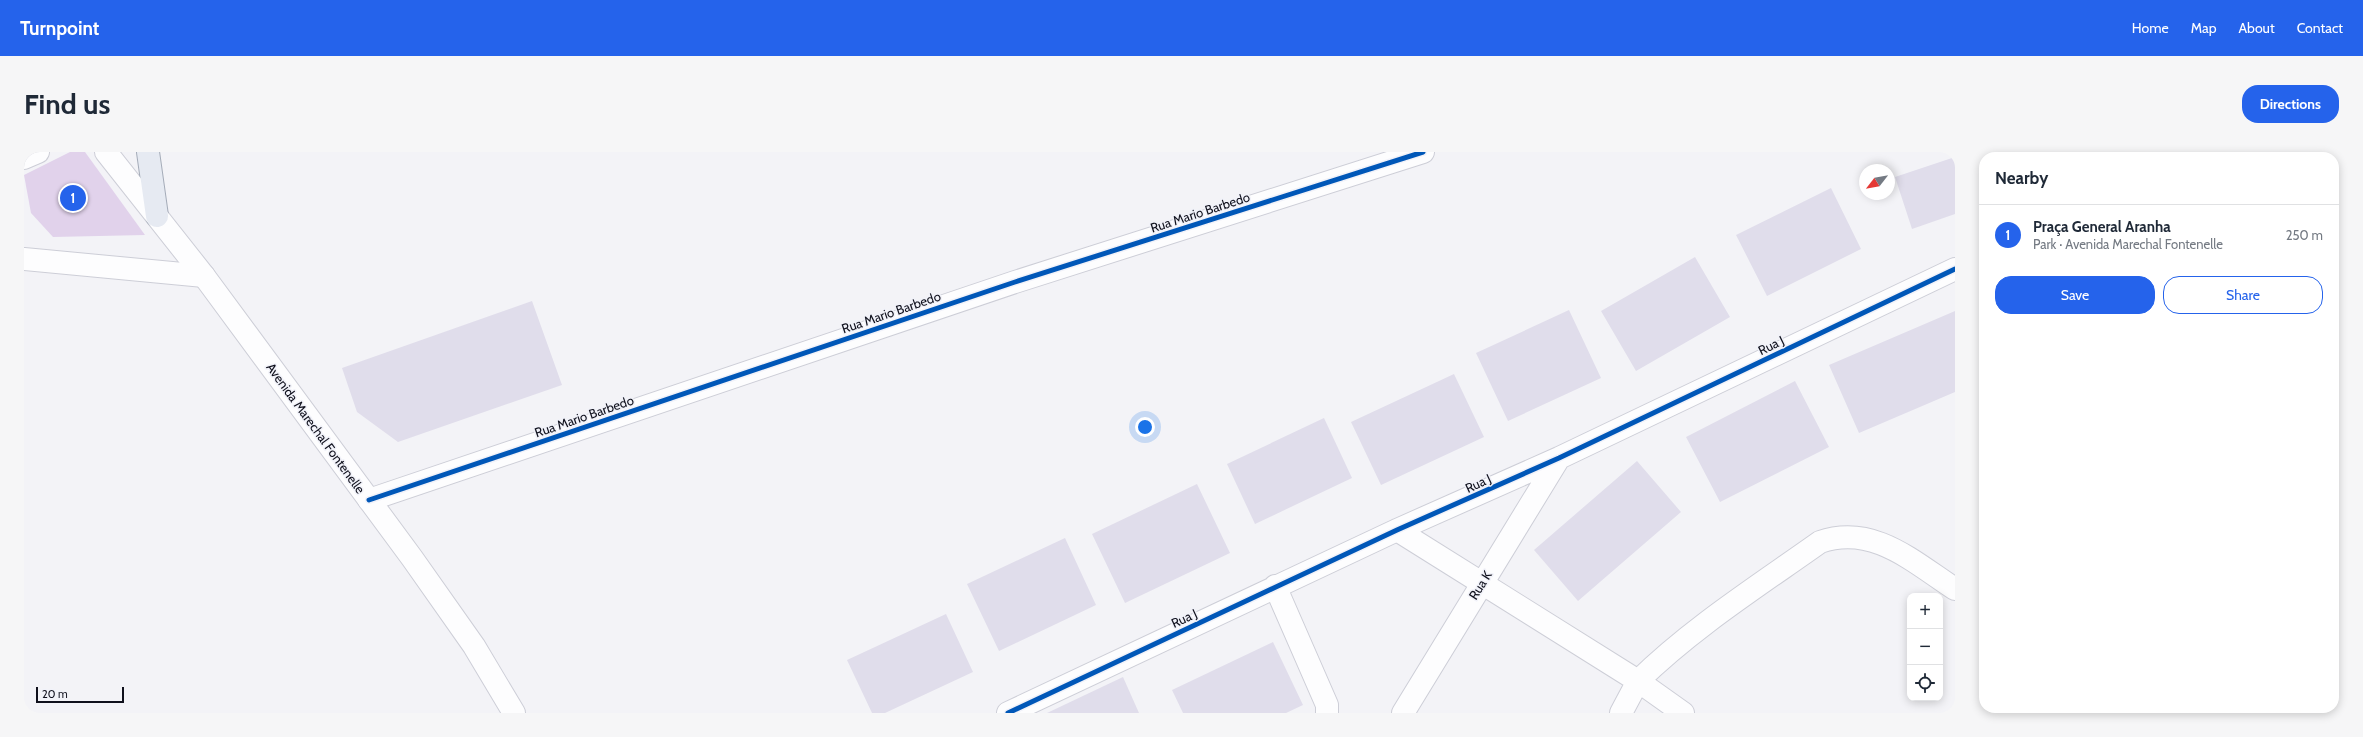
<!DOCTYPE html>
<meta charset="utf-8">
<style>
body{margin:0;font-family:Cabin,sans-serif;background:#f6f6f7;color:#1f2937}
.controls{position:absolute;right:12px;bottom:12px;display:grid;overflow:hidden;border-radius:8px;box-shadow:0 2px 10px #0003}
.controls button{width:36px;height:36px;display:grid;place-items:center;padding:0;border:0;border-bottom:1px solid #e0e1e3;background:#fff;color:#1f2937;font:20px sans-serif}
.compass{position:absolute;left:1835px;top:12px;width:36px;height:36px;border-radius:50%;background:#fff;box-shadow:0 2px 10px #0003;rotate:239deg}
.scale{position:absolute;left:12px;bottom:10px;width:88px;box-sizing:border-box;padding-left:4px;border:2px solid #0f101c;border-top:0;font-size:11px;line-height:14px;white-space:nowrap;color:#0f101c;-webkit-text-stroke:3px #f1f2f9;paint-order:stroke}
.you{position:absolute;left:1121px;top:275px;width:14px;height:14px;margin:-10px;border:3px solid #fff;border-radius:50%;background:#1a73e8;box-shadow:0 0 0 6px #1a73e833}
.badge{display:grid;place-items:center;width:26px;height:26px;border-radius:50%;background:#2563eb;color:#fff;font-size:13px;font-weight:700}
.pin{position:absolute;translate:-50% -50%;border:2px solid #fff;box-shadow:0 1px 4px #0006}
.list{margin:0;padding:0;list-style:none}
h2{display:flex;justify-content:space-between;align-items:center;height:52px;margin:0;padding:0 16px;font-size:17px}
h2 small{font-size:13px;font-weight:400;color:#747a83}
.list li{display:grid;grid-template-columns:26px 1fr auto;gap:12px;align-items:center;box-sizing:border-box;height:60px;padding:0 16px;border-top:1px solid #e0e1e3}
.list b{display:block;font-size:15px;white-space:nowrap}
.list p{margin:0;font-size:13px;white-space:nowrap;color:#747a83}
.list em{font-size:13px;font-style:normal;color:#747a83}
.actions{display:flex;gap:8px;padding:12px 16px}
.actions a{flex:1;padding:9px 0;border:1px solid #2563eb;border-radius:16px;text-align:center;font-size:14px;color:#2563eb}
.actions .main{background:#2563eb;color:#fff}
.icon{flex:none;width:22px;height:22px;fill:none;stroke:currentColor;stroke-width:2;stroke-linecap:round;stroke-linejoin:round}
.map{position:relative;flex:none;width:1931px;height:561px;overflow:hidden;border-radius:16px}
header{display:flex;align-items:center;gap:24px;box-sizing:border-box;height:56px;padding:0 20px;background:#2563eb;color:#fff}
header strong{font-size:19px}
nav{display:flex;gap:22px;margin-inline-start:auto;font-size:14px}
.intro{display:flex;align-items:center;justify-content:space-between;box-sizing:border-box;height:96px;padding:0 24px}
h1{margin:0;font-size:28px}
.button{padding:10px 18px;border-radius:16px;background:#2563eb;color:#fff;font-size:14px;font-weight:700}
main{display:flex;gap:24px;padding:0 24px}
aside{flex:1;background:#fff;border-radius:16px;box-shadow:0 2px 10px #0003}
.map>svg:first-child{display:block}
</style>
<header>
<strong>Turnpoint</strong>
<nav><a>Home</a><a>Map</a><a>About</a><a>Contact</a></nav>
</header>
<div class="intro"><h1>Find us</h1><a class="button">Directions</a></div>
<main>
<div class="map">
<svg width="1931" height="561" viewBox="0 0 1931 561">
<rect width="100%" height="100%" fill="#f3f3f7"/>
<!-- green -->
<path fill="#e1d2eb" d="M46,0H61L121,83L29,85L7,61L0,23Z"/>
<!-- building -->
<path fill="#e0ddeb" d="M1931,5V62L1888,77L1871,25Z
M1807,36L1837,97L1743,144L1712,83Z
M1671,105L1706,165L1612,219L1577,159Z
M508,149L538,233L374,290L333,260L318,216Z
M1545,158L1577,226L1484,269L1452,201Z
M1931,159V240L1835,281L1805,213Z
M1430,222L1460,285L1357,333L1327,270Z
M1771,229L1805,295L1696,350L1662,285Z
M1300,266L1328,326L1231,372L1203,312Z
M1613,309L1657,360L1554,449L1510,398Z
M1173,332L1206,401L1101,451L1068,382Z
M1041,386L1072,453L975,499L943,432Z
M922,462L949,520L861,561H848L823,508Z
M1249,490L1279,553L1262,561H1159L1148,538Z
M1099,525L1115,561H1023Z"/>
<g fill="none" stroke-linecap="round" stroke-linejoin="round">
<!-- minor casing -->
<g stroke="#cdced7" stroke-width="24">
<path id="minor" d="M0,107L180,124
M345,348L991,130L1399,0
M1373,378L1614,529L1597,561
M1251,434L1303,553V561
M984,561L1373,378L1535,306L1931,117
M1379,561L1535,306
M1659,561L1614,529C1668,476 1734,434 1796,390C1849,372 1888,409 1931,437"/>
</g>
<!-- secondary casing -->
<g stroke="#cdced7" stroke-width="24">
<path id="secondary" d="M82,0L180,124L388,406L450,494L490,561
M0,6L14,0"/>
</g>
<!-- primary casing -->
<g stroke="#a5acb9" stroke-width="24">
<path id="primary" d="M124,0L133,64"/>
</g>
<!-- minor -->
<use href="#minor" stroke="#fdfdfe" stroke-width="22"/>
<!-- secondary -->
<use href="#secondary" stroke="#fdfdfe" stroke-width="22"/>
<!-- primary -->
<use href="#primary" stroke="#e6eaf2" stroke-width="22"/>
<!-- cycleway casing -->
<g stroke="#f1f2f9" stroke-width="8">
<path id="cycleway" d="M345,348L991,130L1399,0
M984,561L1373,378L1535,306L1931,117"/>
</g>
<!-- cycleway -->
<use href="#cycleway" stroke="#0057b8" stroke-width="5"/>
</g>
<g text-anchor="middle" stroke-width="3" stroke-linejoin="round" paint-order="stroke">
<!-- street labels -->
<g font-size="13" fill="#0f101c" stroke="#f1f2f9">
<text transform="translate(1176 60) rotate(-18)" y="5">Rua Mario Barbedo</text>
<text transform="translate(867 160) rotate(-19)" y="5">Rua Mario Barbedo</text>
<text transform="translate(1747 193) rotate(-26)" y="5">Rua J</text>
<text transform="translate(560 264) rotate(-19)" y="5">Rua Mario Barbedo</text>
<text transform="translate(292 276) rotate(54)" y="5">Avenida Marechal Fontenelle</text>
<text transform="translate(1454 331) rotate(-25)" y="5">Rua J</text>
<text transform="translate(1456 433) rotate(-58)" y="5">Rua K</text>
<text transform="translate(1160 466) rotate(-25)" y="5">Rua J</text>
</g>
</g>
</svg>
<div class="controls">
<button>+</button>
<button>−</button>
<button><svg class="icon" aria-label="locate" viewBox="0 0 24 24"><circle cx="12" cy="12" r="6"/><path d="M12 2v4M12 18v4M2 12h4M18 12h4"/></svg></button>
</div>
<svg class="compass" viewBox="-18 -18 36 36"><path d="M0-13l5 13h-10z" fill="#e53935"/><path d="M0 13l5-13h-10z" fill="#747a83"/></svg>
<div class="scale">20 m</div>
<div class="you"></div>
<div class="pin badge" style="left:49px;top:46px">1</div>
</div>
<aside>
<h2>Nearby<small></small></h2>
<ul class="list">
<li><span class="badge">1</span><div><b>Praça General Aranha</b><p>Park · Avenida Marechal Fontenelle</p></div><em>250 m</em></li>
</ul>
<div class="actions"><a class="main">Save</a><a>Share</a></div>
</aside>
</main>
